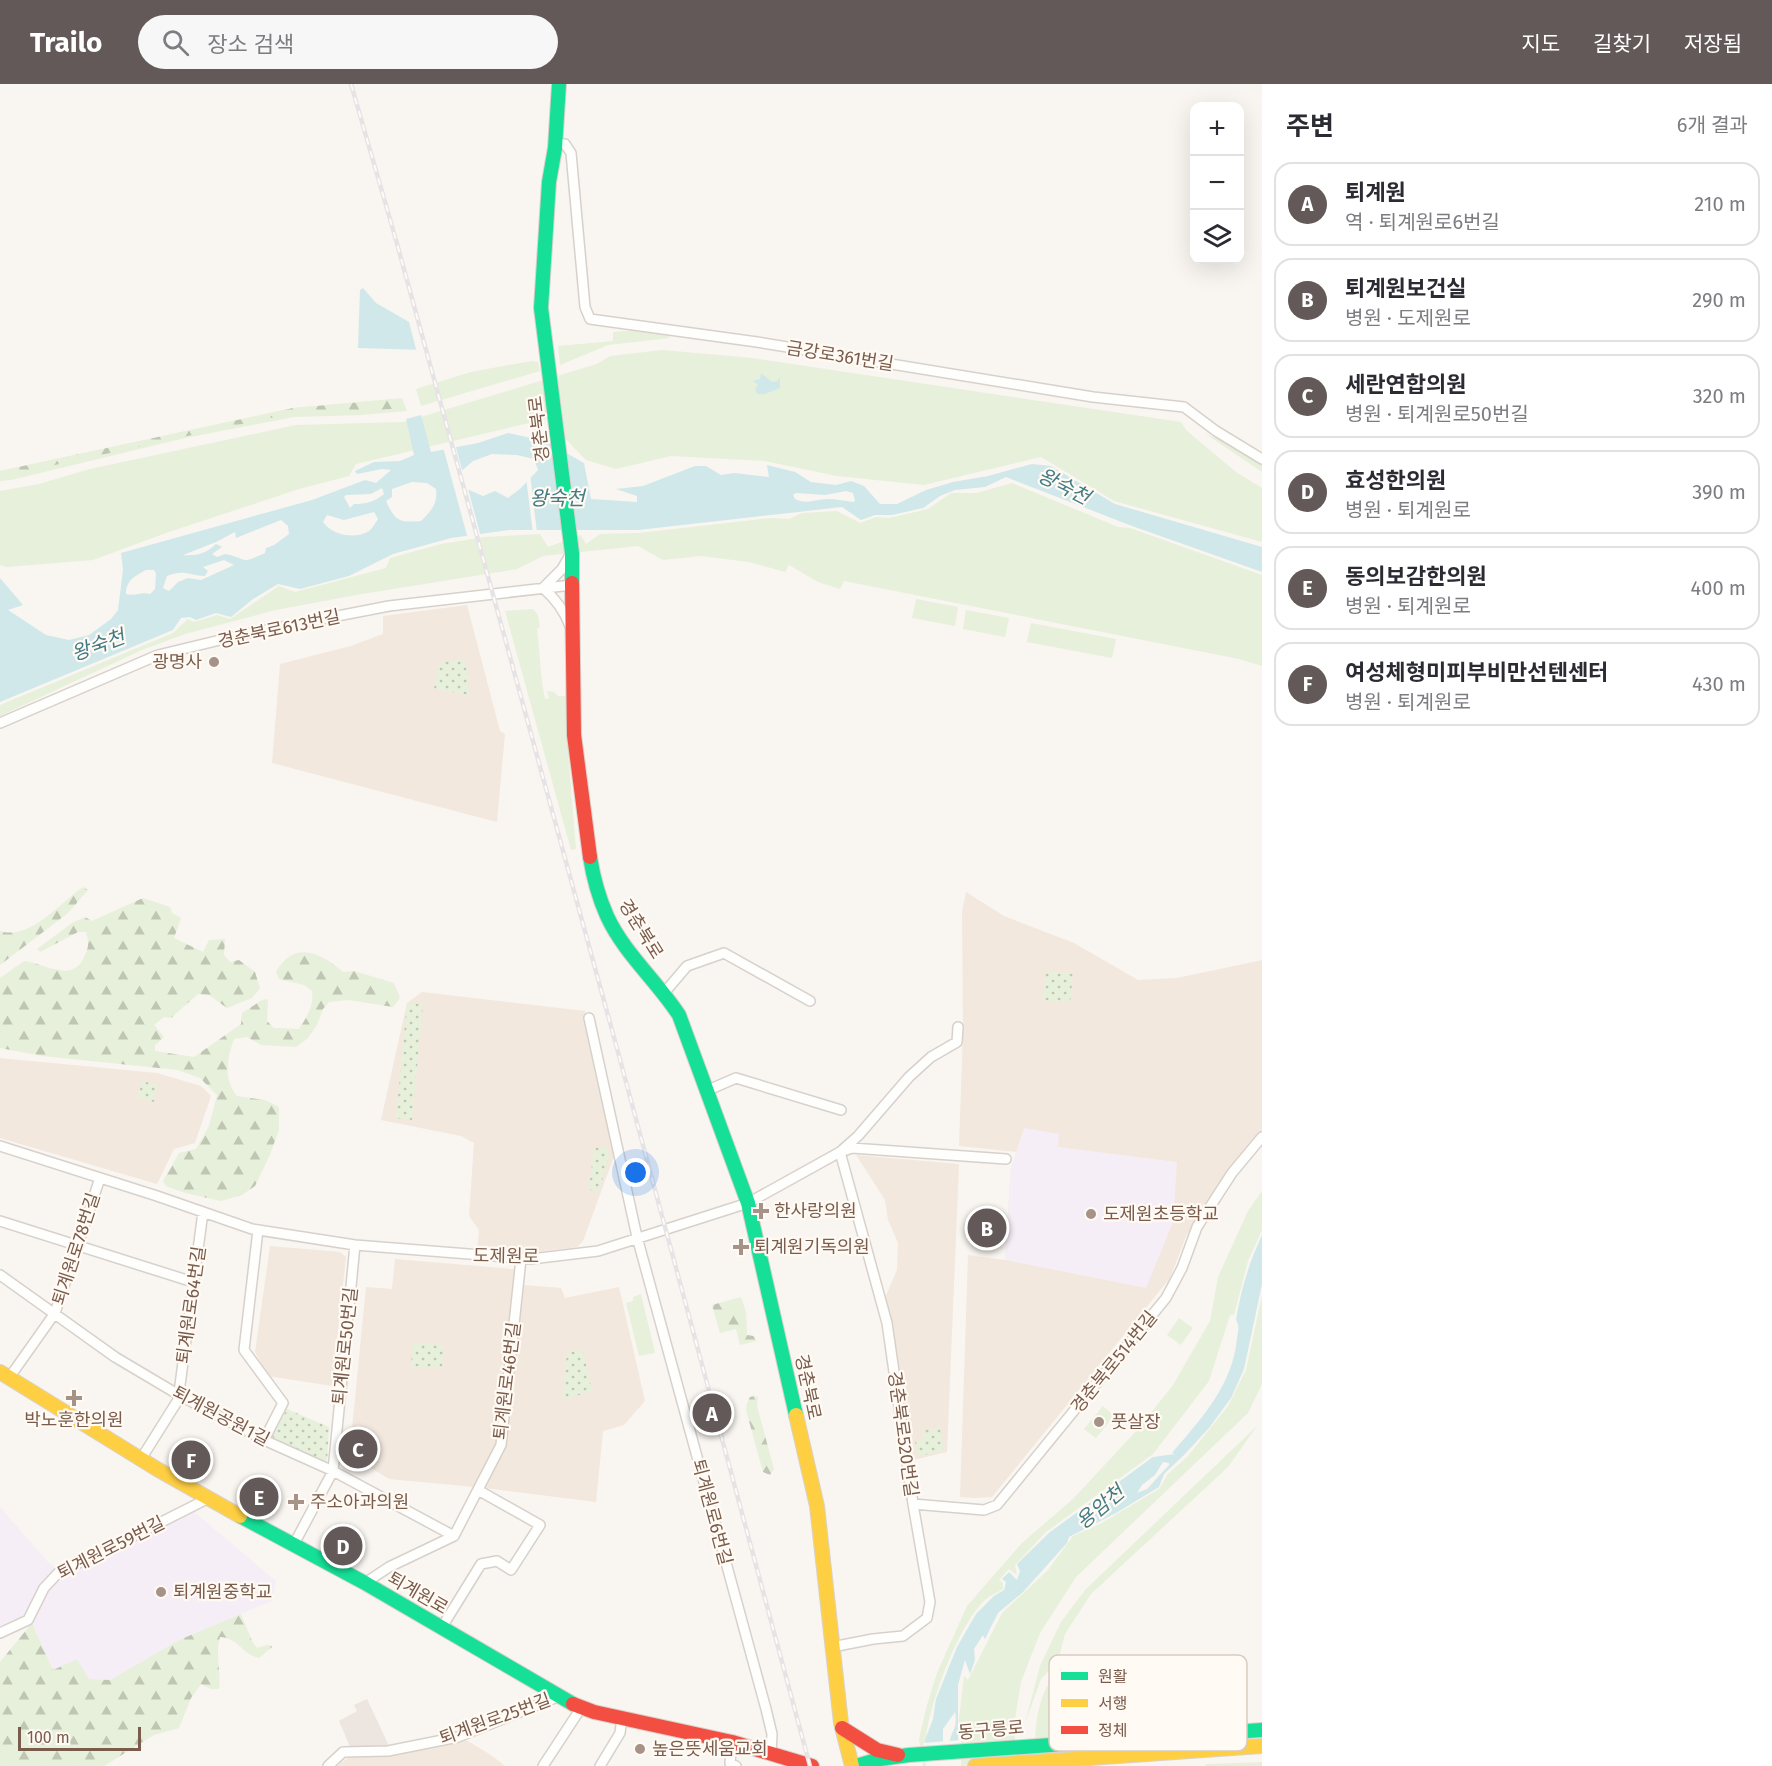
<!DOCTYPE html>
<html lang="ko">
<meta charset="utf-8">
<style>
body{margin:0;font-family:"Fira Sans","Noto Sans KR",sans-serif;background:#f7f7f7;color:#2b2b33}
.controls{position:absolute;right:18px;top:18px;display:grid;overflow:hidden;border-radius:12px;box-shadow:0 6px 24px #0002}
.controls button{width:54px;height:54px;display:grid;place-items:center;padding:0;border:0;border-bottom:2px solid #e1e1e2;background:#fff;color:#2b2b33;font:30px sans-serif}
.scale{position:absolute;left:18px;bottom:15px;width:123px;box-sizing:border-box;padding-left:6px;border:3px solid #7a5c4d;border-top:0;font-size:16px;line-height:21px;white-space:nowrap;color:#7a5c4d;-webkit-text-stroke:4px #fffaf3;paint-order:stroke}
.you{position:absolute;left:636px;top:1089px;width:21px;height:21px;margin:-15px;border:4px solid #fff;border-radius:50%;background:#1a73e8;box-shadow:0 0 0 9px #1a73e833}
.badge{display:grid;place-items:center;width:39px;height:39px;border-radius:50%;background:#625958;color:#fff;font-size:20px;font-weight:700}
.pin{position:absolute;translate:-50% -50%;border:3px solid #fff;box-shadow:0 2px 6px #0006}
.list{margin:0;padding:0;list-style:none}
h2{display:flex;justify-content:space-between;align-items:center;height:78px;margin:0;padding:0 24px;font-size:26px}
h2 small{font-size:20px;font-weight:400;color:#7c7c81}
.list li{display:grid;grid-template-columns:39px 1fr auto;gap:18px;align-items:center;box-sizing:border-box;height:84px;margin:0 12px 12px;padding:0 12px;border:2px solid #e1e1e2;border-radius:18px}
.list b{display:block;font-size:22px;white-space:nowrap}
.list p{margin:0;font-size:20px;white-space:nowrap;color:#7c7c81}
.list em{font-size:20px;font-style:normal;color:#7c7c81}
.icon{flex:none;width:33px;height:33px;fill:none;stroke:currentColor;stroke-width:2;stroke-linecap:round;stroke-linejoin:round}
.map{position:relative;flex:none;width:1262px;height:1682px;overflow:hidden}
header{display:flex;align-items:center;gap:36px;box-sizing:border-box;height:84px;padding:0 30px;background:#625958;color:#fff}
header strong{font-size:28px}
nav{display:flex;gap:33px;margin-inline-start:auto;font-size:21px}
.search{width:420px;height:54px;background:#f7f7f7;display:flex;align-items:center;gap:15px;box-sizing:border-box;padding:0 21px;border-radius:33px;color:#7c7c81;font-size:22px}
main{display:flex}
aside{flex:1;background:#fff}
.map>svg:first-child{display:block}
</style>
<header>
<strong>Trailo</strong>
<div class="search"><svg class="icon" aria-label="search" viewBox="0 0 24 24"><circle cx="10" cy="10" r="6"/><path d="M15 15l6 6"/></svg>장소 검색</div>
<nav><a>지도</a><a>길찾기</a><a>저장됨</a></nav>
</header>
<main>
<div class="map">
<svg width="1262" height="1682" viewBox="0 0 1262 1682">
<defs>
<pattern id="forest-firs" width="22" height="20" patternUnits="userSpaceOnUse" patternTransform="scale(1.5)"><rect width="22" height="20" fill="#e7f0db"/><path d="M5 1l3.5 6h-7zM16 11l3.5 6h-7z" fill="#c0c6b4"/></pattern>
<pattern id="park-dots" width="8" height="8" patternUnits="userSpaceOnUse" patternTransform="scale(1.5)"><rect width="8" height="8" fill="#e7f0db"/><path d="M2 2h.1M6 6h.1" fill="none" stroke="#c0c6b4" stroke-width="1.8" stroke-linecap="round"/></pattern>
</defs>
<rect width="100%" height="100%" fill="#f9f5f0"/>
<!-- residential -->
<path fill="#f2e8de" d="M467,521L500,647L505,650L497,738L272,679L280,580L351,562L383,550V532Z
M966,808L1004,832L1074,859L1138,896L1177,894L1262,876V1048L1236,1075L1186,1152L1170,1194L992,1413L974,1414L960,1413L968,1171L1005,1176L1011,1084L1017,1068L959,1062L963,949L962,827Z
M422,908L585,927L611,1034L616,1067L583,1157L577,1163L535,1168L477,1165L479,1146L469,1132L474,1059L461,1052L381,1036L407,919Z
M0,974L157,989L201,1002L211,1012L195,1059L174,1065L157,1100L0,1054Z
M856,1071L959,1080L947,1368L913,1376L901,1297L884,1216L897,1186L898,1159L888,1136L885,1116Z
M270,1162L340,1168L346,1173L332,1302L268,1292L255,1268Z
M395,1175L524,1186L523,1201L561,1204L565,1214L619,1203L645,1317L624,1341L603,1347L596,1418L485,1404L389,1395L371,1384L374,1357L351,1355L366,1203L392,1205Z
M466,1656L491,1671L505,1682H337L349,1673L390,1672L448,1657Z"/>
<!-- industrial -->
<path fill="#ede5e0" d="M367,1615L389,1662L351,1665L339,1637L357,1627L354,1621Z"/>
<!-- education -->
<path fill="#f6eef6" d="M1024,1044L1059,1050L1058,1063L1177,1078L1173,1138L1146,1204L1005,1176L1011,1084Z
M0,1423L48,1478L56,1484L44,1496L28,1530L0,1542Z
M192,1426L276,1497L272,1517L179,1556L110,1596L89,1595L53,1586L32,1539L52,1499L65,1489L78,1482L98,1477Z"/>
<!-- green -->
<path fill="#e7f0db" d="M640,246L668,252L670,254L608,261L560,281L558,262L613,257V248Z
M662,266L752,274L1181,338L1186,346L1236,388L1262,404V458L1114,417L1041,373L924,401L837,392L765,377L671,372L616,385L586,376L546,335L356,380L349,392L299,405L166,449L93,476L7,483L0,481V407L39,400L90,385L296,341L404,338L597,280L610,272Z
M531,277L538,278L540,287L421,322L416,305L471,288Z
M402,314L407,327L361,331L294,333L185,354L11,396L0,397V387L293,324Z
M1206,350L1227,359L1262,381V388Z
M1012,399L1118,443L1130,444L1262,491V582L1239,575L844,497L840,505L818,498L789,481L785,488L749,478L701,472L663,476L638,462L543,472L517,485L362,510L276,526L185,550L142,566L0,632V621L173,549L188,535L194,538L217,531L230,535L279,502L295,508L386,484L390,474L441,460L485,453L540,450L548,463L581,451L586,460L600,450L639,449L770,434L789,435L802,429L837,427L860,439L876,433L889,434L928,425L951,409H976Z
M916,515L958,523L955,542L912,534Z
M533,525L538,531L540,543L537,545C540,568 540,592 545,615L549,614L547,607L554,608L558,612H567L568,666L576,765L571,766L505,527Z
M966,526L1009,534L1005,553L963,545Z
M1031,539L1116,555L1112,574L1027,558Z
M1262,1107V1146L1248,1177L1234,1231H1230L1209,1297L1153,1370L1046,1448L1015,1481L1017,1491L1009,1485L999,1496L1003,1499V1505C997,1509 988,1512 983,1518C958,1543 930,1618 926,1654C925,1663 927,1673 928,1682H923L919,1655L927,1621L937,1589L967,1522L1022,1459L1073,1415L1138,1345L1173,1301L1210,1237L1218,1193L1248,1127Z
M641,1210L655,1269L639,1272L626,1219L633,1217V1213Z
M1262,1211V1300L1248,1329L1076,1493L1040,1549L1021,1598L1015,1634L1014,1648L1019,1682H960L958,1643L964,1592L968,1596L1002,1529L1048,1486L1073,1452L1100,1440L1159,1405L1168,1390L1188,1372L1228,1322L1246,1286Z
M1179,1234L1193,1244L1181,1261L1167,1251Z
M1103,1322L1114,1332L1096,1354L1084,1345Z
M1257,1342L1228,1383L1091,1510L1065,1550L1058,1577L1041,1595L1025,1639L1040,1582L1061,1538L1085,1506Z
M1052,1595L1049,1645L1055,1682H1035C1035,1653 1034,1620 1052,1595Z"/>
<!-- forest -->
<path fill="url(#forest-firs)" d="M398,315L400,324L361,328L293,329L0,393V387L293,324Z
M83,803L88,806L68,829L0,881V847C30,857 61,818 83,803Z
M143,814L170,823L172,829L181,834L174,854L203,868L209,856L225,855L224,871L230,878L239,876L255,888L260,904L252,914L227,924L209,911L198,910L171,934L164,933L154,941L164,953L155,961V967L194,973L241,940L242,929L262,916L268,915L267,937L274,944L299,945C307,933 314,922 312,907L304,901L279,895L276,888C294,856 320,868 343,888L354,887L394,899L400,914L393,923L349,916L329,918L323,925L317,941L307,955L296,963L261,961L247,953L234,955C227,974 223,995 237,1012L265,1016L279,1023V1046L269,1073L255,1102L242,1111L221,1117L185,1109L166,1102L163,1097L179,1069L196,1065L209,1042L217,1011L200,994L178,986L43,972L0,964V894L24,877C44,879 74,901 85,871C89,862 89,858 86,848H78L40,868L37,865L72,839L85,833L92,837Z
M741,1213L746,1228L747,1251L754,1252L756,1257L740,1261L736,1245L720,1249L712,1221Z
M754,1312L758,1313L757,1322L774,1385L770,1391L763,1388L746,1326L747,1319L750,1313Z
M241,1530L252,1557L257,1564L267,1561L273,1562L259,1574C240,1569 239,1554 220,1553C215,1570 221,1587 219,1605H211L201,1600L191,1614L179,1644L154,1651L104,1682H0V1578L32,1539L53,1586L77,1575L89,1595L110,1596L179,1556Z
M1262,1678V1682H1205L1206,1680Z"/>
<!-- park -->
<path fill="url(#park-dots)" d="M465,575L470,611L434,605L439,579Z
M1046,887L1073,890L1070,919L1043,916Z
M407,919L423,920L412,1036L396,1034Z
M142,997L158,1001L154,1018L138,1014Z
M594,1063L607,1064L609,1072L599,1107L589,1106Z
M413,1259L444,1261L442,1284L411,1282Z
M583,1266L592,1307L562,1316L567,1269Z
M287,1325L329,1343L327,1379L324,1381L279,1360L277,1355L272,1353Z
M940,1343L944,1367L918,1372L915,1357L924,1356L922,1347Z"/>
<!-- water -->
<path fill="#d0e8ea" fill-rule="evenodd" d="M363,204L376,219L423,246L424,266L358,264L360,206Z
M761,289L772,298L777,297L780,293V304L765,310H757L755,304L758,301L753,297L760,295Z
M421,331L431,368L478,359L508,349L545,357L584,379L591,415L637,418V412L616,405L643,402L695,382H706L721,391L734,389L769,393L767,381L795,388L811,398L836,401L851,397L864,402L880,420H897L926,406L953,398L988,392L1032,380L1051,382L1115,420L1262,463V488L1132,442L1006,393L985,403L955,406L940,412L923,424L892,431H875L861,436L842,423L638,446H509L451,454L393,470L349,492L300,505L278,500L253,515L231,533L216,529L196,536L190,533L181,534L173,546L0,618V494L23,521L8,526L46,551L69,556L89,551L111,535L118,526L123,486L121,469L312,416L365,396L376,399L391,386L382,385L357,390L355,387L374,378L400,377L414,371L406,335ZM492,370L517,371L534,375L538,386L521,404L508,414L495,407L483,412L460,402L458,390L473,377ZM412,398L427,399L436,405C438,420 431,427 421,437C399,439 395,437 386,417L392,413V405ZM382,404L384,410C374,418 366,420 354,420L350,424L344,413L346,411L371,410ZM846,407L853,409L855,417L853,418C845,417 837,415 828,415C816,415 807,421 795,415L793,411L796,409L825,411ZM374,428L378,435C375,439 373,444 369,447C355,456 332,451 323,438L327,431L344,436ZM281,436L288,442L289,450L274,461L266,464L265,469C238,481 250,475 225,470L217,473L212,470L222,463L216,460C206,470 196,472 183,471L216,458L235,448L236,454ZM224,476L234,481L201,496L188,494L178,498L169,507L163,504L167,492C184,485 188,491 205,492L208,487L203,483ZM146,486H154L156,490L155,505L150,510C141,507 135,513 126,510C126,496 135,492 146,486Z
M1262,1151V1200L1244,1285L1231,1314L1209,1344L1184,1371L1164,1390L1159,1403L1116,1429L1069,1453L1067,1459L1023,1508L998,1529L985,1555L983,1551L974,1565L975,1576L970,1590L965,1576L958,1601V1682H929L925,1656L933,1635L936,1615L957,1563L976,1530L994,1512L1004,1506L1006,1498L1002,1495L1009,1488L1017,1496L1020,1487L1017,1480L1050,1448L1153,1373L1175,1370L1172,1369C1201,1335 1233,1301 1237,1254C1238,1247 1240,1242 1236,1236C1241,1205 1249,1179 1262,1151ZM1163,1378L1169,1379V1381L1147,1405L1137,1409L1142,1401L1155,1391ZM955,1628C958,1645 952,1645 949,1660L943,1659V1645Z"/>
<!-- pier -->
<path fill="#f9f5f0" d="M408,234L423,243L426,253L427,267L425,269H417Z
M455,360L463,389L461,391L463,400L467,401L481,453L468,455L443,363Z
M530,390L537,449H533L526,394Z
M961,1656V1682H926L923,1659Z"/>
<g fill="none" stroke-linecap="round" stroke-linejoin="round">
<!-- street casing -->
<g stroke="#d7d1cb" stroke-width="12">
<path id="street" d="M555,59L565,60L571,69L585,223L590,235L757,258L1093,313L1184,323L1216,347L1262,375
M570,542C564,526 556,515 543,504L562,485L570,471
M0,639L158,571L245,550L389,522L572,501
M664,909L687,882L724,869L810,917
M589,934L637,1153L766,1625L772,1650L771,1669
M706,1007L736,994L841,1026
M0,1062L157,1112L252,1145L355,1161L531,1175L598,1167L748,1119L840,1068L852,1064L1006,1075
M0,1137L193,1198
M258,1146L244,1266L283,1319L264,1356
M0,1191L115,1273L179,1311L264,1356L333,1387L454,1452
M9,1294L55,1229L100,1094
M141,1375L178,1316L203,1128
M913,1420L984,1426L997,1421L1166,1214L1182,1184L1197,1143L1232,1089L1262,1053
M293,1462L333,1387L355,1161
M365,1499L389,1483L454,1452L501,1361L521,1175
M442,1543L481,1480L497,1477L511,1486L540,1441L478,1406
M0,1549L28,1536L44,1504L59,1488L96,1471L209,1414
M832,1563L873,1555L903,1552L927,1534L930,1518L913,1420L887,1239L840,1068L858,1052L909,993L931,973L957,958L958,943
M732,1658L730,1679L736,1682
M328,1682L343,1668L388,1667L458,1653L560,1612
M543,1682L581,1624
M600,1682L620,1649L622,1634"/>
</g>
<!-- fast casing -->
<g stroke="#d9d2cb" stroke-width="16">
<path id="fast" d="M559,0L555,64L549,98L541,224L572,469V499
M590,773C593,792 599,814 607,832C624,869 657,897 679,931L748,1119L796,1331
M240,1432L365,1499L573,1620
M856,1682L880,1675L909,1671L1262,1646"/>
</g>
<!-- slow casing -->
<g stroke="#d9d2cb" stroke-width="16">
<path id="slow" d="M0,1288L157,1385L240,1432
M796,1331L817,1422L841,1639L852,1682
M975,1682L1262,1662"/>
</g>
<!-- jam casing -->
<g stroke="#d9d2cb" stroke-width="16">
<path id="jam" d="M572,499L574,651L590,773
M573,1620L594,1628L732,1658L812,1682
M842,1644L877,1666L898,1671"/>
</g>
<!-- street -->
<use href="#street" stroke="#fefefd" stroke-width="9"/>
<!-- fast -->
<use href="#fast" stroke="#16e098" stroke-width="14"/>
<!-- slow -->
<use href="#slow" stroke="#ffcf43" stroke-width="14"/>
<!-- jam -->
<use href="#jam" stroke="#f24e42" stroke-width="14"/>
<!-- rail casing -->
<g stroke="#e6e3e7" stroke-width="4.5">
<path id="rail" d="M351,0L396,156L615,957L810,1682"/>
</g>
<!-- rail -->
<use href="#rail" stroke="#fffaf3" stroke-width="2" stroke-dasharray="7" stroke-linecap="butt"/>
</g>
<!-- markers -->
<g fill="#a69286" stroke="#fffaf3" stroke-width="2">
<circle cx="214" cy="578" r="6"/>
<path d="M758 1118h6v6h6v6h-6v6h-6v-6h-6v-6h6z"/>
<circle cx="1091" cy="1130" r="6"/>
<path d="M738 1154h6v6h6v6h-6v6h-6v-6h-6v-6h6z"/>
<path d="M71 1305h6v6h6v6h-6v6h-6v-6h-6v-6h6z"/>
<circle cx="1099" cy="1338" r="6"/>
<path d="M293 1409h6v6h6v6h-6v6h-6v-6h-6v-6h6z"/>
<circle cx="161" cy="1508" r="6"/>
<circle cx="640" cy="1665" r="6"/>
</g>
<g text-anchor="middle" stroke-width="4.5" stroke-linejoin="round" paint-order="stroke">
<!-- street labels -->
<g font-size="18" fill="#7a5c4d" stroke="#fffaf3">
<text transform="translate(840 272) rotate(9)" y="6">금강로361번길</text>
<text transform="translate(539 345) rotate(-97)" y="6">경춘북로</text>
<text transform="translate(279 545) rotate(-12)" y="6">경춘북로613번길</text>
<text transform="translate(641 845) rotate(58)" y="6">경춘북로</text>
<text transform="translate(76 1165) rotate(-72)" y="6">퇴계원로78번길</text>
<text transform="translate(506 1172) rotate(1)" y="6">도제원로</text>
<text transform="translate(191 1221) rotate(-82)" y="6">퇴계원로64번길</text>
<text transform="translate(345 1262) rotate(-84)" y="6">퇴계원로50번길</text>
<text transform="translate(1114 1278) rotate(-51)" y="6">경춘북로514번길</text>
<text transform="translate(507 1297) rotate(-83)" y="6">퇴계원로46번길</text>
<text transform="translate(808 1303) rotate(78)" y="6">경춘북로</text>
<text transform="translate(221 1332) rotate(28)" y="6">퇴계원공원1길</text>
<text transform="translate(903 1350) rotate(82)" y="6">경춘북로520번길</text>
<text transform="translate(712 1428) rotate(75)" y="6">퇴계원로6번길</text>
<text transform="translate(111 1464) rotate(-27)" y="6">퇴계원로59번길</text>
<text transform="translate(418 1509) rotate(30)" y="6">퇴계원로</text>
<text transform="translate(495 1635) rotate(-20)" y="6">퇴계원로25번길</text>
<text transform="translate(991 1646) rotate(-5)" y="6">동구릉로</text>
</g>
<!-- poi labels -->
<g font-size="18" fill="#7a5c4d" stroke="#fffaf3" text-anchor="start">
<text x="202" y="584" text-anchor="end">광명사</text>
<text x="774" y="1133">한사랑의원</text>
<text x="1103" y="1136">도제원초등학교</text>
<text x="754" y="1169">퇴계원기독의원</text>
<text x="74" y="1342" text-anchor="middle">박노훈한의원</text>
<text x="1111" y="1344">풋살장</text>
<text x="310" y="1424">주소아과의원</text>
<text x="173" y="1514">퇴계원중학교</text>
<text x="652" y="1671">높은뜻세움교회</text>
</g>
<!-- water labels -->
<g font-size="20" font-style="italic" fill="#437c86" stroke="#fffaf3">
<text transform="translate(1064 402) rotate(27)" y="7">왕숙천</text>
<text x="557" y="421">왕숙천</text>
<text transform="translate(98 561) rotate(-20)" y="7">왕숙천</text>
<text transform="translate(1100 1423) rotate(-40)" y="7">용암천</text>
</g>
</g>
<!-- legend -->
<rect x="1049" y="1571" width="198" height="96" rx="9" fill="#fffaf3" stroke="#d7cbc1" stroke-width="1.5"/>
<rect x="1061" y="1588" width="27" height="8" fill="#16e098"/>
<rect x="1061" y="1615" width="27" height="8" fill="#ffcf43"/>
<rect x="1061" y="1642" width="27" height="8" fill="#f24e42"/>
<g font-size="16" fill="#7a5c4d">
<text x="1098" y="1598">원활</text>
<text x="1098" y="1625">서행</text>
<text x="1098" y="1652">정체</text>
</g>
</svg>
<div class="controls">
<button>+</button>
<button>−</button>
<button><svg class="icon" aria-label="layers" viewBox="0 0 24 24"><path d="M12 4l9 5-9 5-9-5zM3 14l9 5 9-5"/></svg></button>
</div>
<div class="scale">100 m</div>
<div class="you"></div>
<div class="pin badge" style="left:712px;top:1329px">A</div>
<div class="pin badge" style="left:987px;top:1144px">B</div>
<div class="pin badge" style="left:358px;top:1365px">C</div>
<div class="pin badge" style="left:343px;top:1462px">D</div>
<div class="pin badge" style="left:259px;top:1413px">E</div>
<div class="pin badge" style="left:191px;top:1376px">F</div>
</div>
<aside>
<h2>주변<small>6개 결과</small></h2>
<ul class="list">
<li><span class="badge">A</span><div><b>퇴계원</b><p>역 · 퇴계원로6번길</p></div><em>210 m</em></li>
<li><span class="badge">B</span><div><b>퇴계원보건실</b><p>병원 · 도제원로</p></div><em>290 m</em></li>
<li><span class="badge">C</span><div><b>세란연합의원</b><p>병원 · 퇴계원로50번길</p></div><em>320 m</em></li>
<li><span class="badge">D</span><div><b>효성한의원</b><p>병원 · 퇴계원로</p></div><em>390 m</em></li>
<li><span class="badge">E</span><div><b>동의보감한의원</b><p>병원 · 퇴계원로</p></div><em>400 m</em></li>
<li><span class="badge">F</span><div><b>여성체형미피부비만선텐센터</b><p>병원 · 퇴계원로</p></div><em>430 m</em></li>
</ul>
</aside>
</main>
